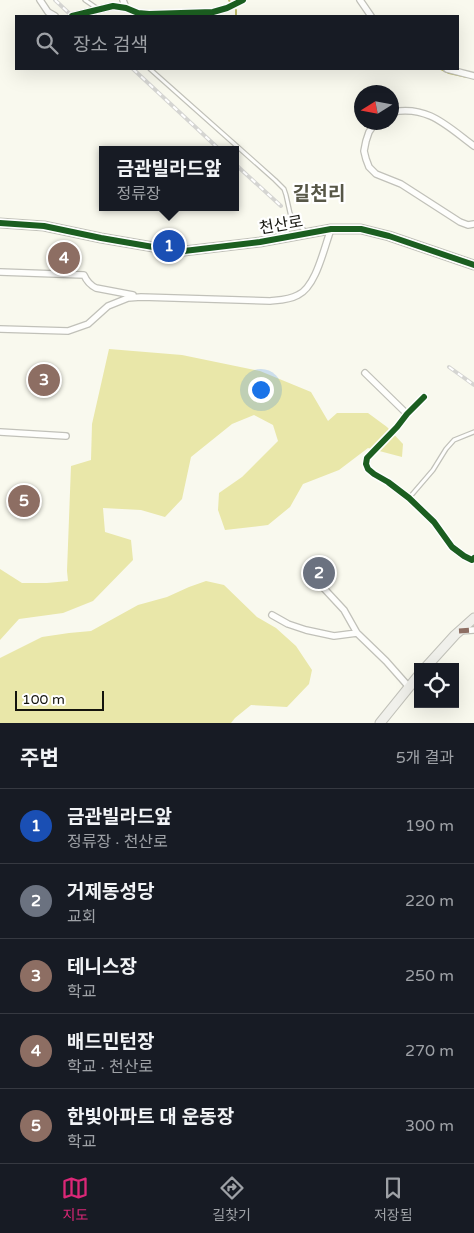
<!DOCTYPE html>
<html lang="ko">
<meta charset="utf-8">
<style>
body{margin:0;font-family:"Varela Round","Noto Sans KR",sans-serif;background:#20242c;color:#f1f3f6}
.controls{position:absolute;right:15px;bottom:15px;display:grid;overflow:hidden;border-radius:0px;box-shadow:0 5px 20px #0002}
.controls button{width:45px;height:45px;display:grid;place-items:center;padding:0;border:0;border-bottom:1px solid #363941;background:#171b24;color:#f1f3f6;font:25px sans-serif}
.compass{position:absolute;left:354px;top:85px;width:45px;height:45px;border-radius:50%;background:#171b24;box-shadow:0 5px 20px #0002;rotate:259deg}
.scale{position:absolute;left:15px;bottom:12px;width:89px;box-sizing:border-box;padding-left:5px;border:2px solid #14140d;border-top:0;font-size:14px;line-height:18px;white-space:nowrap;color:#14140d;-webkit-text-stroke:4px #fff;paint-order:stroke}
.you{position:absolute;left:260px;top:389px;width:18px;height:18px;margin:-12px;border:4px solid #fff;border-radius:50%;background:#1a73e8;box-shadow:0 0 0 8px #1a73e833}
.badge{display:grid;place-items:center;width:32px;height:32px;border-radius:50%;background:#db2777;color:#fff;font-size:16px;font-weight:700}
.pin{position:absolute;translate:-50% -50%;border:2px solid #fff;box-shadow:0 1px 5px #0006}
.popup{position:absolute;left:99px;top:146px;width:140px;height:65px;box-sizing:border-box;display:grid;place-content:center;border-radius:0px;background:#171b24;filter:drop-shadow(0 1px 4px #0005);font-size:16px;white-space:nowrap;color:#9ea1a6}
.popup b{font-size:19px;color:#f1f3f6}
.popup::after{content:'';position:absolute;left:50%;top:100%;margin-left:-10px;border:10px solid transparent;border-top-color:#171b24}
.list{margin:0;padding:0;list-style:none}
h2{display:flex;justify-content:space-between;align-items:center;height:65px;margin:0;padding:0 20px;font-size:21px}
h2 small{font-size:16px;font-weight:400;color:#9ea1a6}
.list li{display:grid;grid-template-columns:32px 1fr auto;gap:15px;align-items:center;box-sizing:border-box;height:75px;padding:0 20px;border-top:1px solid #363941}
.list b{display:block;font-size:19px;white-space:nowrap}
.list p{margin:0;font-size:16px;white-space:nowrap;color:#9ea1a6}
.list em{font-size:16px;font-style:normal;color:#9ea1a6}
.icon{flex:none;width:28px;height:28px;fill:none;stroke:currentColor;stroke-width:2;stroke-linecap:round;stroke-linejoin:round}
.map{position:relative;flex:none;width:474px;height:723px;overflow:hidden}
.search{position:absolute;background:#171b24;box-shadow:0 5px 20px #0002;left:15px;right:15px;top:15px;height:55px;display:flex;align-items:center;gap:12px;box-sizing:border-box;padding:0 18px;border-radius:0px;color:#9ea1a6;font-size:19px}
.sheet{height:440px;background:#171b24}
nav{display:flex;justify-content:space-around;align-items:center;box-sizing:border-box;height:70px;border-top:1px solid #363941;background:#171b24;font-size:14px;color:#9ea1a6}
nav a{display:grid;justify-items:center;gap:2px}
nav .on{color:#db2777}
.map>svg:first-child{display:block}
</style>
<div class="map">
<svg width="474" height="723" viewBox="0 0 474 723">
<rect width="100%" height="100%" fill="#f9f9ee"/>
<!-- green -->
<path fill="#e9e7a9" d="M109,349L182,355L260,371L311,392L328,421L337,413H368L387,427L403,444L402,457L368,448L339,470L303,484L290,507L268,525L225,530L218,510L219,493L242,477L278,441L273,425L254,415L232,424L191,457L182,499L165,517L141,510L103,508L105,532L131,540L133,560L93,601L63,613L19,619L0,640V569L22,583H47L68,581L67,571L71,466L91,460L92,424Z
M206,581L224,585L257,617L276,628L296,646L312,670L309,684L287,707L251,705L235,718L231,723H0V658L42,637L69,633L91,631L138,605L167,597L189,587Z"/>
<g fill="none" stroke-linecap="round" stroke-linejoin="round">
<!-- stream -->
<path stroke="#bebb6a" stroke-width="2" d="M229,0L230,2
M236,10V16
M441,69L449,73L467,77"/>
<!-- lane casing -->
<g stroke="#c1c1b9" stroke-width="5.5">
<path id="lane" d="M85,0L98,9
M150,69L275,180L284,189L286,195L290,213L293,219L307,233
M409,498L433,470L446,449L454,440L474,432"/>
</g>
<!-- street casing -->
<g stroke="#c1c1b9" stroke-width="8">
<path id="street" d="M40,0L48,12L55,16
M123,0L126,8
M360,0L371,16
M72,16L113,6L126,8L138,13L149,14L213,12L227,8L243,0
M447,69L474,76
M392,112C428,105 447,126 474,146
M376,122L369,132L366,141L364,151L366,159L369,167L376,174L401,184L415,193L460,222L468,225L474,224
M0,272L84,275C87,282 90,285 96,288L133,295
M0,329L68,331L88,324L108,306L128,298L141,297L270,301C280,300 289,300 298,295C316,287 324,248 331,229
M365,373L407,414
M424,397L407,414L397,427L367,458L366,464L368,469L374,474L388,482L409,498L434,522L452,547L464,556L472,560L474,558
M0,432L66,436
M318,582L344,610L357,633L386,661L409,687
M272,615L288,624L306,630L334,636L357,633
M459,631L474,630"/>
</g>
<!-- secondary casing -->
<g stroke="#c1c1b9" stroke-width="11">
<path id="secondary" d="M0,223L44,226L101,238L159,248L184,251L260,242L331,229H361L389,236L474,265
M426,667L455,635L474,618
M380,723L418,676"/>
</g>
<!-- lane -->
<use href="#lane" stroke="#fefefc" stroke-width="3"/>
<!-- street -->
<use href="#street" stroke="#fefefc" stroke-width="5.5"/>
<!-- secondary -->
<use href="#secondary" stroke="#f0f0eb" stroke-width="9"/>
<!-- rail casing -->
<g stroke="#d5d5d2" stroke-width="4">
<path id="rail" d="M55,0L72,16
M133,69L220,150
M235,164L281,206
M449,367L474,385"/>
</g>
<!-- rail -->
<use href="#rail" stroke="#fff" stroke-width="2" stroke-dasharray="5.5" stroke-linecap="butt"/>
<!-- quiet -->
<path stroke="#8d6e63" stroke-width="5" stroke-dasharray="10 5" stroke-linecap="butt" d="M459,631L474,630"/>
<!-- cycleway casing -->
<g stroke="#fff" stroke-width="9">
<path id="cycleway" d="M72,16L113,6L126,8L138,13L149,14L213,12L227,8L243,0
M0,223L44,226L101,238L159,248L184,251L260,242L331,229H361L389,236L474,265
M424,397L407,414L397,427L367,458L366,464L368,469L374,474L388,482L409,498L434,522L452,547L464,556L472,560L474,558"/>
</g>
<!-- cycleway -->
<use href="#cycleway" stroke="#1b5e20" stroke-width="6"/>
</g>
<g text-anchor="middle" stroke-width="4.5" stroke-linejoin="round" paint-order="stroke">
<!-- street labels -->
<g font-size="16" fill="#14140d" stroke="#fff">
<text transform="translate(281 224) rotate(-10)" y="6">천산로</text>
</g>
<!-- quarter labels -->
<g font-size="19" font-weight="bold" fill="#575747" stroke="#fff">
<text x="319" y="200">길천리</text>
</g>
</g>
</svg>
<div class="controls">
<button><svg class="icon" aria-label="locate" viewBox="0 0 24 24"><circle cx="12" cy="12" r="6"/><path d="M12 2v4M12 18v4M2 12h4M18 12h4"/></svg></button>
</div>
<svg class="compass" viewBox="-18 -18 36 36"><path d="M0-13l5 13h-10z" fill="#e53935"/><path d="M0 13l5-13h-10z" fill="#9ea1a6"/></svg>
<div class="scale">100 m</div>
<div class="you"></div>
<div class="pin badge" style="left:169px;top:246px;background:#1a4fb4">1</div>
<div class="popup"><b>금관빌라드앞</b>정류장</div>
<div class="pin badge" style="left:319px;top:573px;background:#6b7280">2</div>
<div class="pin badge" style="left:44px;top:380px;background:#8d6e63">3</div>
<div class="pin badge" style="left:64px;top:258px;background:#8d6e63">4</div>
<div class="pin badge" style="left:24px;top:501px;background:#8d6e63">5</div>
<div class="search"><svg class="icon" aria-label="search" viewBox="0 0 24 24"><circle cx="10" cy="10" r="6"/><path d="M15 15l6 6"/></svg>장소 검색</div>
</div>
<section class="sheet">
<h2>주변<small>5개 결과</small></h2>
<ul class="list">
<li><span class="badge" style="background:#1a4fb4">1</span><div><b>금관빌라드앞</b><p>정류장 · 천산로</p></div><em>190 m</em></li>
<li><span class="badge" style="background:#6b7280">2</span><div><b>거제동성당</b><p>교회</p></div><em>220 m</em></li>
<li><span class="badge" style="background:#8d6e63">3</span><div><b>테니스장</b><p>학교</p></div><em>250 m</em></li>
<li><span class="badge" style="background:#8d6e63">4</span><div><b>배드민턴장</b><p>학교 · 천산로</p></div><em>270 m</em></li>
<li><span class="badge" style="background:#8d6e63">5</span><div><b>한빛아파트 대 운동장</b><p>학교</p></div><em>300 m</em></li>
</ul>
</section>
<nav>
<a class="on"><svg class="icon" aria-label="map" viewBox="0 0 24 24"><path d="M3 6l6-2 6 2 6-2v14l-6 2-6-2-6 2zM9 4v14M15 6v14"/></svg>지도</a>
<a><svg class="icon" aria-label="directions" viewBox="0 0 24 24"><path d="M12 3l9 9-9 9-9-9zM9 14v-3h6M13 9l2 2-2 2"/></svg>길찾기</a>
<a><svg class="icon" aria-label="saved" viewBox="0 0 24 24"><path d="M7 4h10v16l-5-4-5 4z"/></svg>저장됨</a>
</nav>
